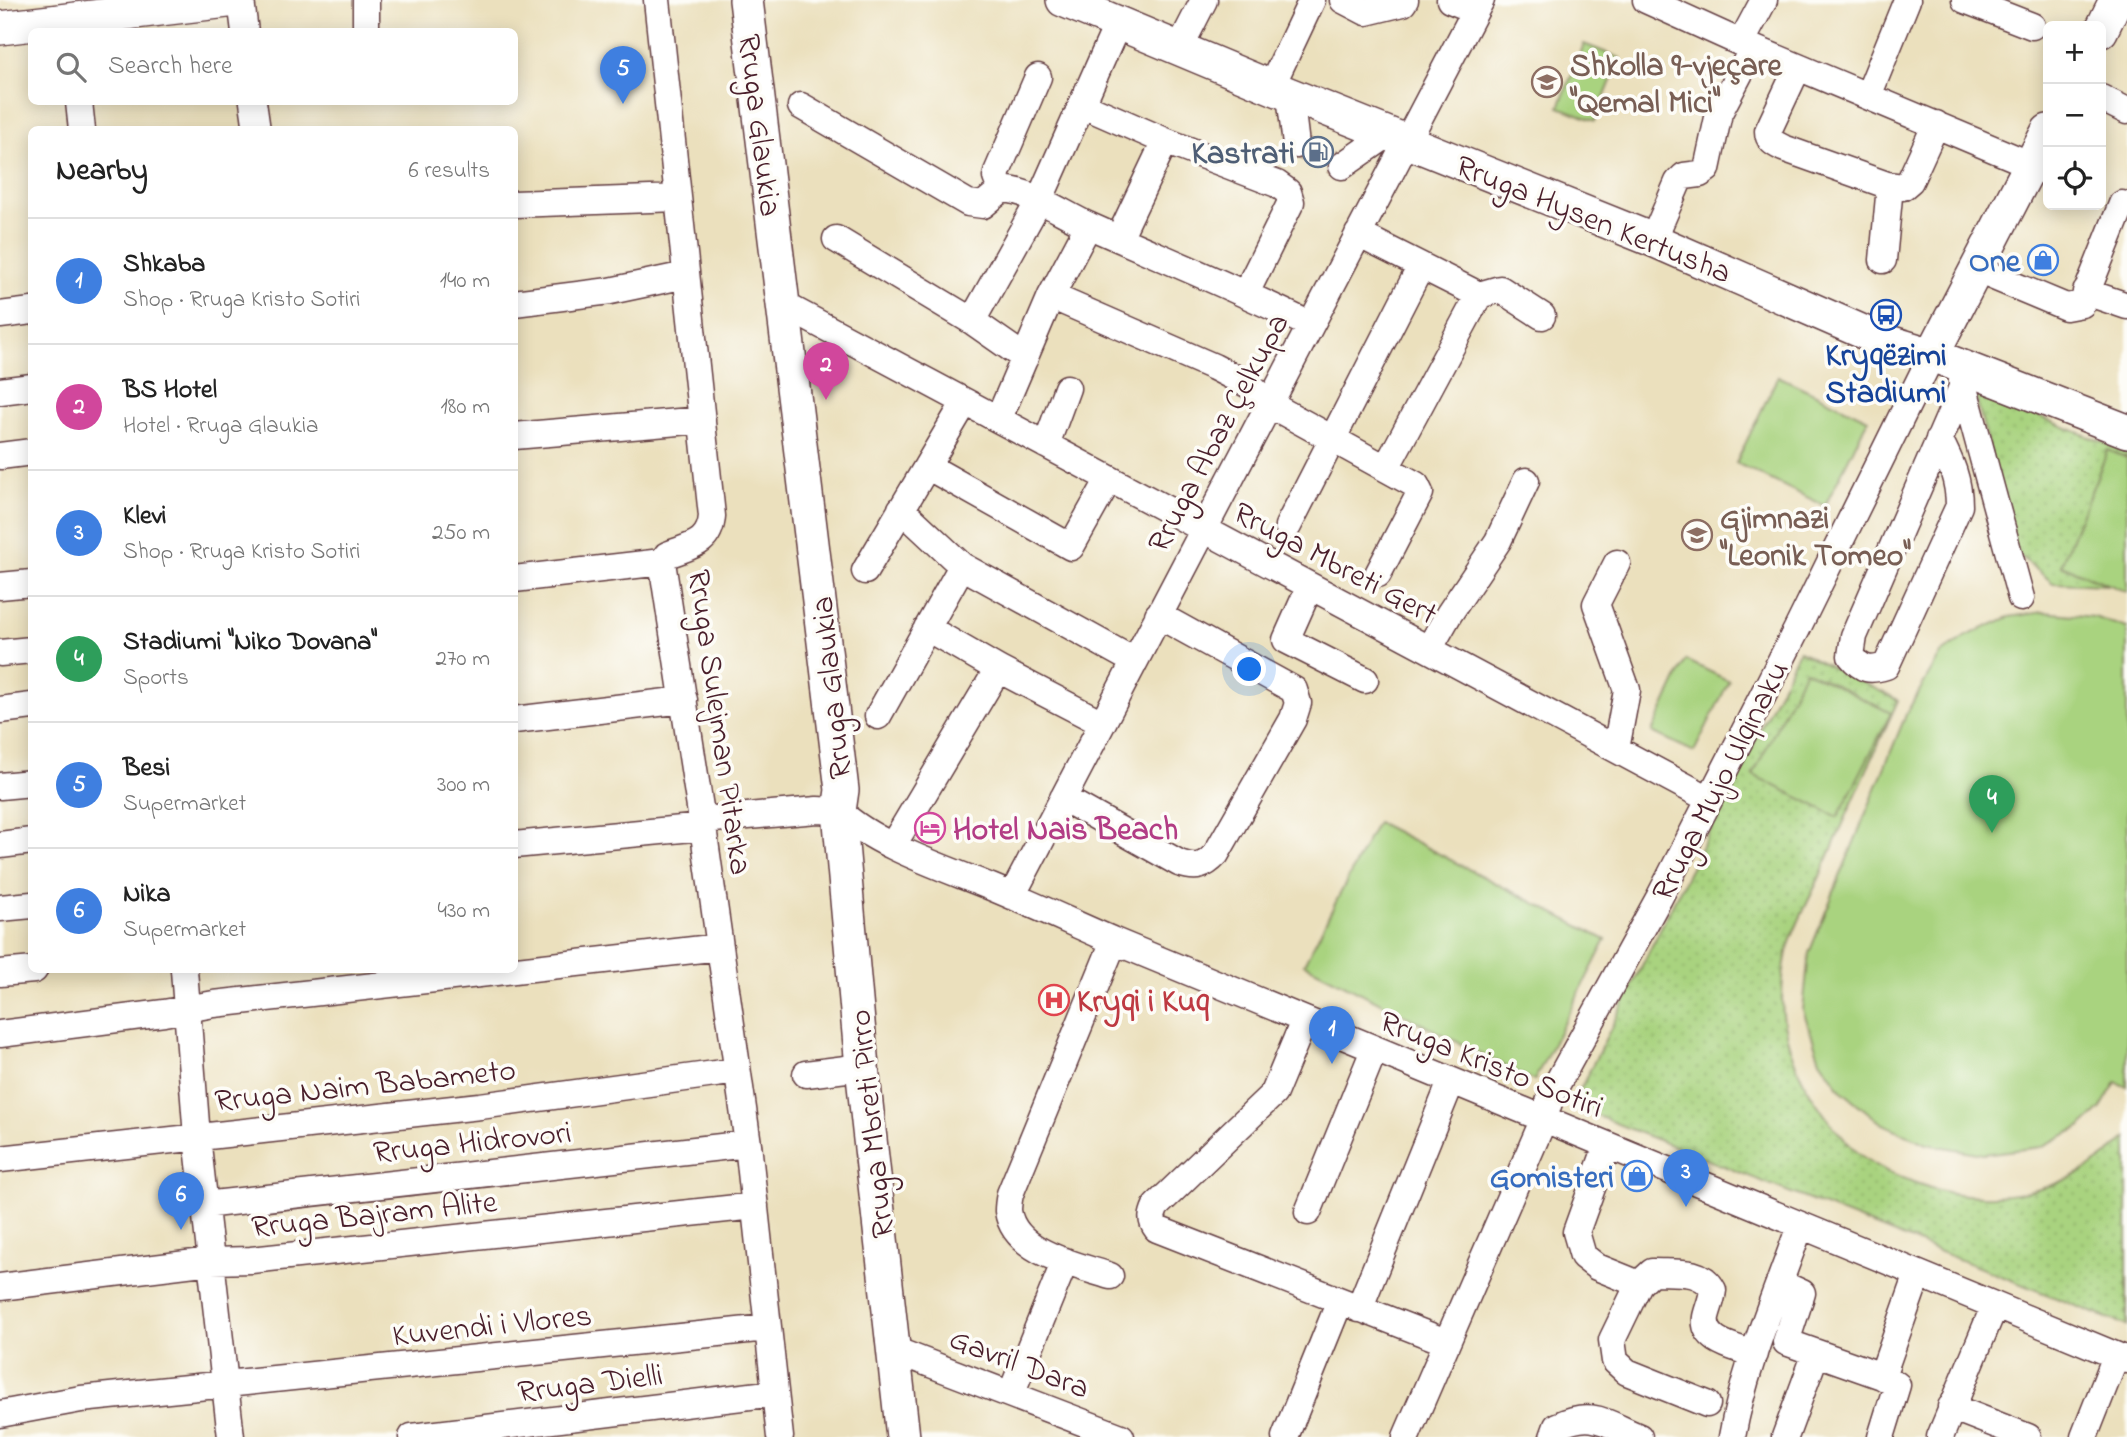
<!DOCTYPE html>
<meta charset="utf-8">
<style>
body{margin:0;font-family:"Indie Flower",sans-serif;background:#f2f2f2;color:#222}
.controls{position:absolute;right:21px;top:21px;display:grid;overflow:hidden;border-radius:10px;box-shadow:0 4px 18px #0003}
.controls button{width:63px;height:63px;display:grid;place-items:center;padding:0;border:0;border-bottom:2px solid #e0e0e0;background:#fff;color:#222;font:35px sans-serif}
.you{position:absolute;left:1250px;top:670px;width:24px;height:24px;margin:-18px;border:5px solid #fff;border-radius:50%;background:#1a73e8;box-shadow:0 0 0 10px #1a73e833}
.badge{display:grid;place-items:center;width:46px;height:46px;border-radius:50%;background:#2563eb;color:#fff;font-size:23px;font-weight:700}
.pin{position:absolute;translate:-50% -58px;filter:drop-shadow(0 2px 4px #0008)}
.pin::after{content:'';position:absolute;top:37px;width:24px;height:21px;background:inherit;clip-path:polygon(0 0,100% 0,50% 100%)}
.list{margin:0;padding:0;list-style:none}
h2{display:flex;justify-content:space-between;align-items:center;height:91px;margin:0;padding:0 28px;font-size:30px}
h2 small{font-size:23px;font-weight:400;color:#767676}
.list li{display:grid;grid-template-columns:46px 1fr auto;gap:21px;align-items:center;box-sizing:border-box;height:126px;padding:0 28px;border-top:2px solid #e0e0e0}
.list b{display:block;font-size:26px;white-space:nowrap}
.list p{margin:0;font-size:23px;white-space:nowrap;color:#767676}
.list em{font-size:23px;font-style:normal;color:#767676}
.icon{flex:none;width:38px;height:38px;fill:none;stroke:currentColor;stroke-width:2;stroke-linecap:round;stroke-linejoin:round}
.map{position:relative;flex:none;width:2127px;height:1437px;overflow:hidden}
.search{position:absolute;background:#fff;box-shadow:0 4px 18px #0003;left:28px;top:28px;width:490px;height:77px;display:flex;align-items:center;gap:18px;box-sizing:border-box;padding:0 24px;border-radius:10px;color:#767676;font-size:26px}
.panel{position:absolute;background:#fff;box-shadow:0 4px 18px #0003;left:28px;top:126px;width:490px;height:847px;border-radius:10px}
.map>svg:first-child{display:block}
</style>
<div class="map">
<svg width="2127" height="1437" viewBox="0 0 2127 1437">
<defs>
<pattern id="park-dots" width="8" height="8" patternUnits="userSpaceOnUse" patternTransform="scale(1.75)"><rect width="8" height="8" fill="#a9d37f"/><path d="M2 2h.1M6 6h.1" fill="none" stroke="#93b56e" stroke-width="1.8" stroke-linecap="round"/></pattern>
</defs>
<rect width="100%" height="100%" fill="#fdfcf7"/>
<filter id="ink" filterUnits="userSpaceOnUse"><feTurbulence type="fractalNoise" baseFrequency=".0143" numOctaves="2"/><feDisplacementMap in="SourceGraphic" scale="14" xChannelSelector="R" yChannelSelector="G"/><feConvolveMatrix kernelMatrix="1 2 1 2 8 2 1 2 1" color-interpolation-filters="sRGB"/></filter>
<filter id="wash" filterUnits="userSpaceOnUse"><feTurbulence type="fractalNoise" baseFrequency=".00686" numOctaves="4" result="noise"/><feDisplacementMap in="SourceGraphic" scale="28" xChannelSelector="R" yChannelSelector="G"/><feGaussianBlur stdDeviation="1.57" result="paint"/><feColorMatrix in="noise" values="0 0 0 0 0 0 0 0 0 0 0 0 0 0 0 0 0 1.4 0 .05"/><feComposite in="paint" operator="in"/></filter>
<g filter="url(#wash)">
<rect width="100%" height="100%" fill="#ebe0bd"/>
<!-- park -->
<path fill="url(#park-dots)" stroke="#7a7955" stroke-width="2" d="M1974,390L2127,452V458L2108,450L2061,565L2109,585L2053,583L2015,552Z
M1799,651L1898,700C1872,758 1846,816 1821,874C1811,896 1792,931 1787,952C1783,971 1781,996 1783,1015C1786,1044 1798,1075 1814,1099C1826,1118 1840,1136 1857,1152C1873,1166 1893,1174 1913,1182C1987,1211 2071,1195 2127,1137V1326L1572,1106Z"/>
<!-- pitch -->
<path fill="#a9d37f" stroke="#7a7955" stroke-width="2" d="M1584,44L1620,58L1595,121L1559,107Z
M1778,376L1868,419L1825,506L1736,463Z
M2108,450L2127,458V592L2061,565Z
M2043,612L2094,617L2127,628V1087L2116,1082L2100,1109L2081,1127L2041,1147L1983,1154L1927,1144L1881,1123L1842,1091L1820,1060L1803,1010L1809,953L1907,712L1941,654L1966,636L2009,617Z
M1686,660L1729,681L1694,752L1652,732Z
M1805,670L1891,713L1838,817L1753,775Z
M1377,822L1606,940L1534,1081L1304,964Z"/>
</g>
<g filter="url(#ink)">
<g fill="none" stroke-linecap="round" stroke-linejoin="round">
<!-- minor-tunnel -->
<path stroke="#cbb9a0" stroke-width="26" stroke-dasharray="26 13" stroke-linecap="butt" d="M1296,145L1342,166"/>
<!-- minor casing -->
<g stroke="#623c41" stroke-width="29">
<path id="minor" d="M241,0L245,32
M366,0V32
M657,0L712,516C710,545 689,546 667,555L662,562L703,827L748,1144L780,1437
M1343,0L1366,12L1403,3L1405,0
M1450,0L1475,10
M1646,0L1741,43L2048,172
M1965,0L2032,26
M1741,43L1764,0
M1179,49L1204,0
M1798,67L1768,131C1768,141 1775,144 1783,148L1887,185L1903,187L1910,181L1936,124
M1271,87L1312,0
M1290,95L1296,145
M1868,96L1907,0
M2101,98L2127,111
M79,102L82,130
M253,102L257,130
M1083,105L1165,141L1277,184L1288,192L1291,202L1246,293
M801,106L968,203L983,205L1001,190C1026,187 1066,216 1090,226C1164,259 1238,289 1310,325
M1342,166L1388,134
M1001,190L996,177L998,170L1038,77
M514,204L678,198
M1358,234L1479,295L1500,289L1542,316
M1119,238L1165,141
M836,239L972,321L1025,358
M1653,240L1678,182L1684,176L1700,174L1707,169L1719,113L1753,48
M1883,260L1890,186
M1975,269L2066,307L2082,304L2122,204
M2086,292L2127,306
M1051,296L1214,367L1249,385L1269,404L1416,485L1420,493L1378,574
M514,303L610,291L686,275
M784,305L1709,799
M0,315L32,311
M972,321L1039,201L1118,23
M1962,381L2021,598
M0,391L32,387
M999,418L1051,296L1088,226
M514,436L702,420
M1939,439C1951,462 1959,480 1959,506L1886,666C1870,671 1862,670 1851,656L1854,636L1963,385
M1046,445L1067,388
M0,456L32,452
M927,466L1071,547L1109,479
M1386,468L1479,295
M901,509L962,566L1134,661
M1288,526L1421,266
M865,571L965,402
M514,579L662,562
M0,586L32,583
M1310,586L1286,640L1365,680
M927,628L998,669L1102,723
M1429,649L1449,614L1498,541L1526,481
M0,653L32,650
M0,710L32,706
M878,716L962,566
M514,720L684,700
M1616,749L1627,690L1596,604L1617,563
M0,786L32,783
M1063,798L1179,863C1196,869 1204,867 1216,854L1293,719L1298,703L1294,690L1158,615
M702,820L817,810L839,811C874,845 945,868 991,887C1032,904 1073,923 1114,941L2127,1360
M0,845L32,841
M514,845L703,827
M893,845L998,669
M1012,896L1481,0
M0,908L32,905
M184,970L197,1137L231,1437
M0,973L34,970
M1304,1021L1274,1093L1156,1206C1152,1215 1150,1220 1157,1229L1446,1342
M0,1034L164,1013L214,1004L720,947
M806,1074L862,1067
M1607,1146L1576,1232L1583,1256L1597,1267L1639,1284
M0,1159L480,1106L737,1071
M204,1205L748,1144
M1308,1212L1374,1050
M1110,1276C1077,1265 1014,1253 1008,1211C1008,1206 1009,1199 1010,1194L1114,941
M1780,1283L1802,1293L1786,1342L1882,1376L1897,1385L1881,1437
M0,1287L211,1261L251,1260L755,1206
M1359,1309L1451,1082
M894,1350L1121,1437
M1882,1376L1918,1274
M1011,1394L1065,1261
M1707,1404L1627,1372L1615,1361L1612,1340L1639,1284L1652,1272C1674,1273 1702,1268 1713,1290C1712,1300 1708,1308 1706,1317C1702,1342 1736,1347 1754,1354
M1951,1407L2028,1437
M0,1414L81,1399L767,1328
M412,1437L775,1393
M1285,1437L1340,1301
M1406,1437L1543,1121L1552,1093L1659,898L1797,629L1932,355
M1553,1437L1557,1426C1593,1409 1605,1423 1639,1437
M1732,1437C1745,1364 1776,1295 1800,1226
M1785,1437L1816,1353
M1940,1437L1994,1307
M2084,1437L2116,1356"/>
</g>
<!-- major casing -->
<g stroke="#623c41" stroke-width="36">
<path id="major" d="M746,0L842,790L839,811L862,1067L903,1437
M1063,0L1271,87L1653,240L1879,339L1932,355L2127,431
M0,28L236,0
M2101,31L2116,0
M1932,355L2048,131"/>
</g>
<!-- minor -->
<use href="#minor" stroke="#fff" stroke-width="26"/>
<!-- major -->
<use href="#major" stroke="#fff" stroke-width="33"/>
</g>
</g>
<!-- icons -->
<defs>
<g id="school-ring" transform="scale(1.575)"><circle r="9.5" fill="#fdfcf7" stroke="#8d6e63" stroke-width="1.5"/><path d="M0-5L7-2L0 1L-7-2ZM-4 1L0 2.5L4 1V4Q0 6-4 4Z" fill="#8d6e63"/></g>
<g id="fuel-ring" transform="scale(1.575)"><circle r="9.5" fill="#fdfcf7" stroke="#5c6f8a" stroke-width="1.5"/><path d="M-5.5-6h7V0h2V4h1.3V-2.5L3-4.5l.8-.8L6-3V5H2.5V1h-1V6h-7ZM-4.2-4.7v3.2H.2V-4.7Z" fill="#5c6f8a"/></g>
<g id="shop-ring" transform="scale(1.575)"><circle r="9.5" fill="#fdfcf7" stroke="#3f7fe0" stroke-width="1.5"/><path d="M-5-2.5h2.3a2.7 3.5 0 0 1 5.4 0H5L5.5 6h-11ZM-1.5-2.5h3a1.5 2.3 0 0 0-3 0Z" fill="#3f7fe0"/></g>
<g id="bus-ring" transform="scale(1.575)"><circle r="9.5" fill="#fdfcf7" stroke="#1a4fb4" stroke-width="1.5"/><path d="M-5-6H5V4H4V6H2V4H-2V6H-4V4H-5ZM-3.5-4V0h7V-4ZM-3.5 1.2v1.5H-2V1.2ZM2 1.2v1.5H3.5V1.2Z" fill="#1a4fb4"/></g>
<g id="hotel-ring" transform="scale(1.575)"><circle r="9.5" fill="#fdfcf7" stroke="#d1479c" stroke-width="1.5"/><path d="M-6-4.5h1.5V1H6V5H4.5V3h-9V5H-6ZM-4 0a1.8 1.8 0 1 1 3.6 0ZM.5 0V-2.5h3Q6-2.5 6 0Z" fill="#d1479c"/></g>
<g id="hospital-ring" transform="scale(1.575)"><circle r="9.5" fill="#fdfcf7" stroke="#e0444e" stroke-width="1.5"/><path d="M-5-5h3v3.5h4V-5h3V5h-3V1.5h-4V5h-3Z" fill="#e0444e"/></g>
</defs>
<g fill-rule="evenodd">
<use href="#school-ring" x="1547" y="82"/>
<use href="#fuel-ring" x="1318" y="152"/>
<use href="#shop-ring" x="2043" y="260"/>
<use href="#bus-ring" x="1886" y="315"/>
<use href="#school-ring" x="1697" y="535"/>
<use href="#hotel-ring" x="930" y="828"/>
<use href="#hospital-ring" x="1054" y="1000"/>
<use href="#shop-ring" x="1637" y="1176"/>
</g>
<g text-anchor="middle" stroke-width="7" stroke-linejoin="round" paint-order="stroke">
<!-- education labels -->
<g font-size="32" font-weight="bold" fill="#785e54" stroke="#fdfcf7" text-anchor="start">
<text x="1570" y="75">Shkolla 9-vjeçare<tspan x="1570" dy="37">"Qemal Mici"</tspan></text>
<text x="1720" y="528">Gjimnazi<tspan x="1720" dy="37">"Leonik Tomeo"</tspan></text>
</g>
<!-- street labels -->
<g font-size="32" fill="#4a1f2b" stroke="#fdfcf7">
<text transform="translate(761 125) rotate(83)" y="11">Rruga Glaukia</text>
<text transform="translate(1594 218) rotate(22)" y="11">Rruga Hysen Kertusha</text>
<text transform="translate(1217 432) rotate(-62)" y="11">Rruga Abaz Çelkupa</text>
<text transform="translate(1336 562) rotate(28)" y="11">Rruga Mbreti Gert</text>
<text transform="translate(830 688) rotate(-96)" y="11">Rruga Glaukia</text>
<text transform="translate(721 722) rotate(82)" y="11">Rruga Sulejman Pitarka</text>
<text transform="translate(1719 780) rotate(-63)" y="11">Rruga Mujo Ulqinaku</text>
<text transform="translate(1492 1063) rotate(22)" y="11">Rruga Kristo Sotiri</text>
<text transform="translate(365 1084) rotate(-6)" y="11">Rruga Naim Babameto</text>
<text transform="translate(870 1124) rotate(-96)" y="11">Rruga Mbreti Pirro</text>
<text transform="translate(472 1141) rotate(-6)" y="11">Rruga Hidrovori</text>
<text transform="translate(374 1213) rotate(-6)" y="11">Rruga Bajram Alite</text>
<text transform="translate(492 1324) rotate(-6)" y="11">Kuvendi i Vlores</text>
<text transform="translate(1020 1362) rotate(21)" y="11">Gavril Dara</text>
<text transform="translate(590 1382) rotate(-7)" y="11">Rruga Dielli</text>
</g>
<!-- service labels -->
<g font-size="32" font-weight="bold" fill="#4e5e75" stroke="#fdfcf7" text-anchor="end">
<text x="1295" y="163">Kastrati</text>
</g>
<!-- shop labels -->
<g font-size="32" font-weight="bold" fill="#366cbe" stroke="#fdfcf7" text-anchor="end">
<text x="2020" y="271">One</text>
<text x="1614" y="1187">Gomisteri</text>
</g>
<!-- transit labels -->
<g font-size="32" font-weight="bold" fill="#164399" stroke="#fdfcf7">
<text x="1886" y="365">Kryqëzimi<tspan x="1886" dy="37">Stadiumi</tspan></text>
</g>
<!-- hotel labels -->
<g font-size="32" font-weight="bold" fill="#b23c85" stroke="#fdfcf7" text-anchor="start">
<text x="953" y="839">Hotel Nais Beach</text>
</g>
<!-- health labels -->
<g font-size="32" font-weight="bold" fill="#be3a42" stroke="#fdfcf7" text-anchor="start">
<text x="1077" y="1011">Kryqi i Kuq</text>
</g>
</g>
</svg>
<div class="controls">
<button>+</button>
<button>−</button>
<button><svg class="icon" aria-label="locate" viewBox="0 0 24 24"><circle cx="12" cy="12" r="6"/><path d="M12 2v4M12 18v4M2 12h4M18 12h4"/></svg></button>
</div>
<div class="you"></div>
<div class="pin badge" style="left:1332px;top:1064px;background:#3f7fe0">1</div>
<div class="pin badge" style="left:826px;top:400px;background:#d1479c">2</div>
<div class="pin badge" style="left:1686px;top:1207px;background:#3f7fe0">3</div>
<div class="pin badge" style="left:1992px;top:833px;background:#2e9e5b">4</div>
<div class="pin badge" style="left:623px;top:104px;background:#3f7fe0">5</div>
<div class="pin badge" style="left:181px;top:1230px;background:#3f7fe0">6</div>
<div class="search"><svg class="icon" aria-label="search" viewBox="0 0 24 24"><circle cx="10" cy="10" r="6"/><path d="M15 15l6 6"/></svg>Search here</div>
<section class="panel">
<h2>Nearby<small>6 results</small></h2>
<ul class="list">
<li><span class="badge" style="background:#3f7fe0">1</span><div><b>Shkaba</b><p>Shop · Rruga Kristo Sotiri</p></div><em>140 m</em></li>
<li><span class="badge" style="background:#d1479c">2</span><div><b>BS Hotel</b><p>Hotel · Rruga Glaukia</p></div><em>180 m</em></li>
<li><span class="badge" style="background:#3f7fe0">3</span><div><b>Klevi</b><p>Shop · Rruga Kristo Sotiri</p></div><em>250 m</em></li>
<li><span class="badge" style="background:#2e9e5b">4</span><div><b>Stadiumi &quot;Niko Dovana&quot;</b><p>Sports</p></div><em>270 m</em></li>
<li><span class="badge" style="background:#3f7fe0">5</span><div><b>Besi</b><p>Supermarket</p></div><em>300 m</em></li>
<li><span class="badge" style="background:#3f7fe0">6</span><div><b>Nika</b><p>Supermarket</p></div><em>430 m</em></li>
</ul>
</section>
</div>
